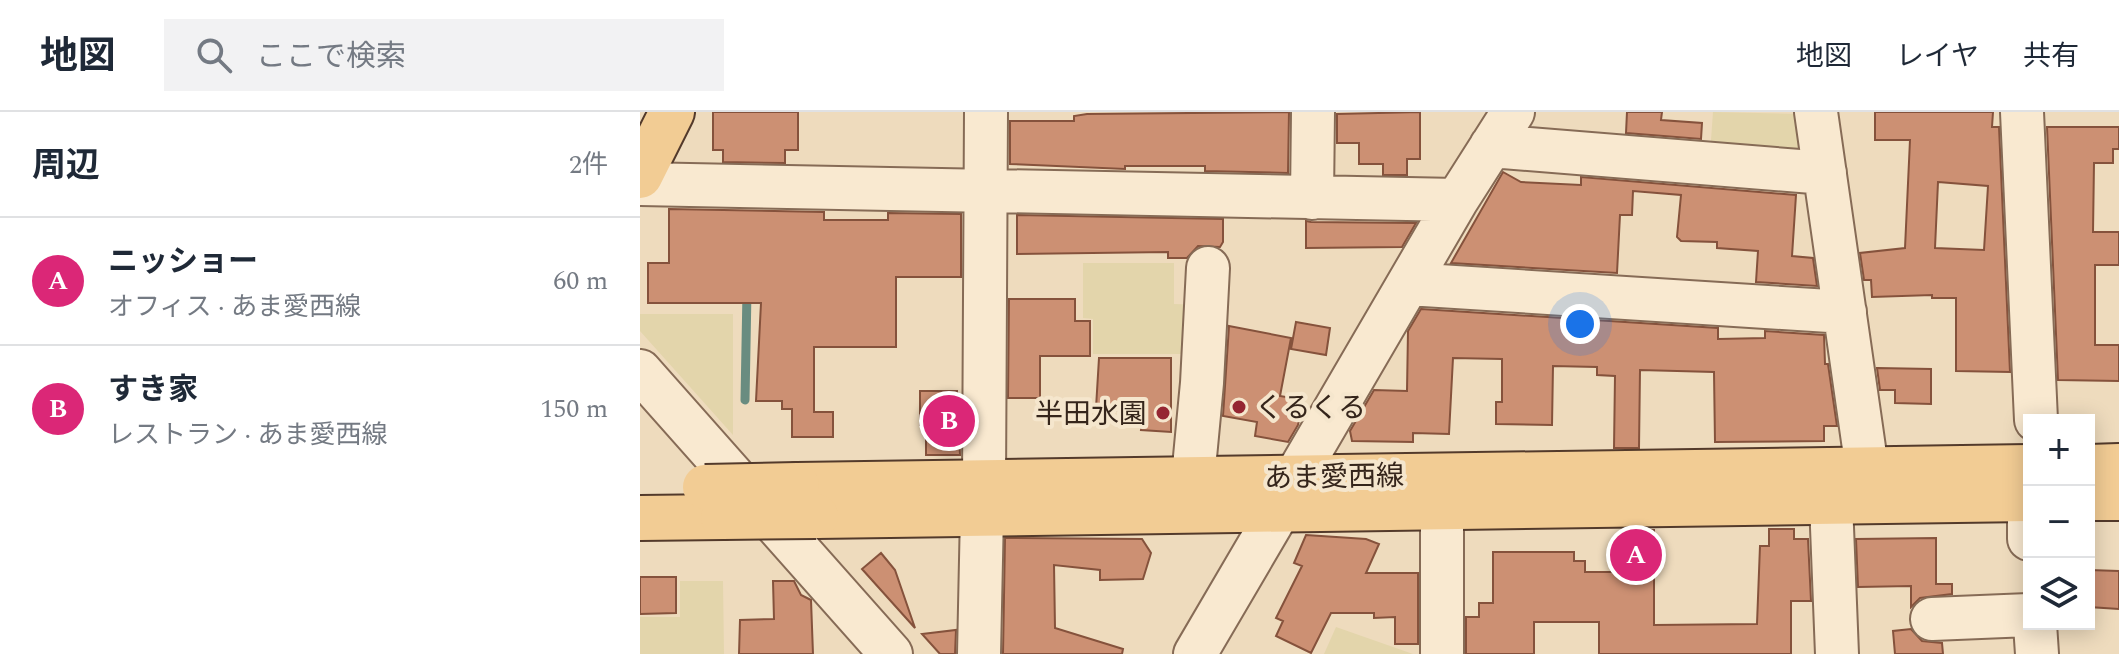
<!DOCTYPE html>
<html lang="ja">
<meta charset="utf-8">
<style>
body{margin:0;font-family:Spectral,"Noto Sans JP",serif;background:#f2f2f3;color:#1f2937}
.controls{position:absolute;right:24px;bottom:24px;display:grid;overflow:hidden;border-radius:0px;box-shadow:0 4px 20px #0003}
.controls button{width:72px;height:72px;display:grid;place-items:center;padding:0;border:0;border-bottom:2px solid #e0e1e3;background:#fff;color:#1f2937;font:40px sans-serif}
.you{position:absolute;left:940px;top:212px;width:28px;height:28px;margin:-20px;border:6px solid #fff;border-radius:50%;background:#1a73e8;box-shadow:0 0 0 12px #1a73e833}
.badge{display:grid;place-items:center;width:52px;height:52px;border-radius:50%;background:#db2777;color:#fff;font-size:26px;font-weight:700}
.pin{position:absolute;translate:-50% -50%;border:4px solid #fff;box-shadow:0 2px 8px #0006}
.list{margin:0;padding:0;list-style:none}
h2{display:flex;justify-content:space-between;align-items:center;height:104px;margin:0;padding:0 32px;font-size:34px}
h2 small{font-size:26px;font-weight:400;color:#747a83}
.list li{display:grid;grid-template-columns:52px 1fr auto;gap:24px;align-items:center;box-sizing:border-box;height:128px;padding:0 32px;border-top:2px solid #e0e1e3}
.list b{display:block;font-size:30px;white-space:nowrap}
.list p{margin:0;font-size:26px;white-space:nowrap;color:#747a83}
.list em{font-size:26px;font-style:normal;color:#747a83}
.icon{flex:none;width:44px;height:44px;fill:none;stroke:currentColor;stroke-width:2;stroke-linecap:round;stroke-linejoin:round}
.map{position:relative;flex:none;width:1479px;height:542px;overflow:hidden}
header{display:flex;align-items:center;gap:48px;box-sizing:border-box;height:112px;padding:0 40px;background:#fff;border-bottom:2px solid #e0e1e3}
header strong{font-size:38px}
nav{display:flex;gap:44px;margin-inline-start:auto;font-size:28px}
.search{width:560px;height:72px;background:#f2f2f3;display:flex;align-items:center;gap:20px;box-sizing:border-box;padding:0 28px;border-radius:0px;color:#747a83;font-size:30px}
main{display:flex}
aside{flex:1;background:#fff}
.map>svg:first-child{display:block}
</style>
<header>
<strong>地図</strong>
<div class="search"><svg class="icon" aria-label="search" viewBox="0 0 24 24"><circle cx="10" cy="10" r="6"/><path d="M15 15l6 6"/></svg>ここで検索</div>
<nav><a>地図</a><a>レイヤ</a><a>共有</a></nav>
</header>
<main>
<aside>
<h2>周辺<small>2件</small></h2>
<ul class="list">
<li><span class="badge">A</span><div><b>ニッショー</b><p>オフィス · あま愛西線</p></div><em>60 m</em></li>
<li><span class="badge">B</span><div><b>すき家</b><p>レストラン · あま愛西線</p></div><em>150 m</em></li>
</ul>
</aside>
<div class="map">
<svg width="1479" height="542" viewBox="0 0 1479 542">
<rect width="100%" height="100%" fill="#eedbbd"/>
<!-- farmland -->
<path fill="#e3d5ab" d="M1073,0L1162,2L1168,42H1070Z
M443,151H534V192L563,193L558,242H453V207L443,206Z
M0,202H93V323L0,219Z
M40,469H83L84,542H0V505H40Z
M696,515L773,542H684Z"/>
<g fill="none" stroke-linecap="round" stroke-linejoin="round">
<!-- stream -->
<path stroke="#698c80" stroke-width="9" d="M105,288L107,179"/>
</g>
<!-- building -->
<path fill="#cc9073" stroke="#85523c" stroke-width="2" fill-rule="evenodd" d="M73,0H158V38H145V51L83,50V38H73Z
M649,0L648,61L565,59V54H485V57L370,52V9H434V4L447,2Z
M780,0V47H767V63H743V52H719V31H697V2Z
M987,0H1022L1021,8L1062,11L1061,27L986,21Z
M1235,0H1353L1352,15H1359L1370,260L1316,259V186H1292V183L1232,185L1231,168H1224L1220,141L1265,136L1270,28H1235ZM1298,70L1348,74L1344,138L1295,136Z
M1407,15H1479V37H1473V51H1454L1453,120H1479V153H1455V233H1479V269L1418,268Z
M863,60L881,70L941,73V65L1156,83L1152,144L1173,146L1177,174L1116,170L1118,139L1077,136V130L1041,129L1037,125L1041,83L993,79L992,103H980L977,161L811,151Z
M29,97L184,100V108H248V101L321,102V165H256V235H174V300H193V325H152V297H142V289H116L121,191H8V151H29Z
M377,103L583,107V130L580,135L558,134L547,146H528V140L377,142Z
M666,109L671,110L776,111L762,135L666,136Z
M369,187H435V209H450V244H400V286H368Z
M781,197L1078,216V227L1125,226V219L1184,223L1185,252H1188L1197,314H1184V329L1075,330L1074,260L1000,258L999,336H974L975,264L957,263V255L913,254L912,313L856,312V290H862V247L813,246L809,322L773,321V330L712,329L710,319L734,278L767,279L768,219Z
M656,210L690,216L686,243L651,237Z
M589,214L651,226L640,284L663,288L658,313L648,330L615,324L617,310L583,304Z
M459,246H531V320L501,318L503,302L456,296Z
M1237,256L1291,257V292L1255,291V278H1240Z
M280,279H317L320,343H286V313H280Z
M1129,417H1154V427H1168L1171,489H1151V542H959V510H894V542H826V505H839V491H853V440H934V449H945V460H988V418H1014V513L1117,512L1120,434H1129Z
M666,423L726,427L739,432L726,461H778V532H755V505L734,506V501H691L671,541L636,524L643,509L636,506L662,454L654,451Z
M365,426L502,427L511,441L503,467L460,468V458L414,453L415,516L483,537L482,542H363Z
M1296,426V472H1312V482L1280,486L1271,495V474L1218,475L1216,427Z
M241,441L255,458L275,516L222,457Z
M1449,458L1479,459V497L1449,495Z
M0,465H36V501L0,502Z
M133,469H154L161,483L171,488L173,542H99L100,508L134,507Z
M1271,517L1282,529L1302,531L1303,542H1255L1253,519Z
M316,518L315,542H300L282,522Z"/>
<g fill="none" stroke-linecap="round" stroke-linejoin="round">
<!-- minor casing -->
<g stroke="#866b56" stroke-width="46">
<path id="minor" d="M1176,0L1227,357
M1382,0L1396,308
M851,34L1185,61
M0,72L817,88
M672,86L673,0
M768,172L1205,200
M0,259L251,542
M656,364L817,88L873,0
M553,366L562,271L568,156
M344,370L346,0
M1389,380V427
M1191,390L1197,542
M802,395V542
M1292,507L1389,503
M1395,512L1397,542
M339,542L342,401
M555,542L640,397"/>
</g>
<!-- major casing -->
<g stroke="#533a2b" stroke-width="48">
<path id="major" d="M0,64L32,0
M1449,355L1479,354
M157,373L1389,355
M1449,386H1479
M176,404L1389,387
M0,406L83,405"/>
</g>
<!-- minor -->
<use href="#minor" stroke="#f9e9d0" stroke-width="42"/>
<!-- major -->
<use href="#major" stroke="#f2cc94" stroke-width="44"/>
<!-- major-bridge casing -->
<g stroke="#533a2b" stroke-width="48" stroke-linecap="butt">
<path id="major-bridge" d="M65,375L157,373
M83,405L176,404"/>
</g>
<!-- major-bridge -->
<use href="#major-bridge" stroke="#f2cc94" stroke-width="44"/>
</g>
<!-- markers -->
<g fill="#952632" stroke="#f5e6cd" stroke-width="3">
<circle cx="599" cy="295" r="8"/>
<circle cx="523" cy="301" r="8"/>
</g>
<g text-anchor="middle" stroke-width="8" stroke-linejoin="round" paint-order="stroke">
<!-- poi labels -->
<g font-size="28" fill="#35251b" stroke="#f5e6cd" text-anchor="start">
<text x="615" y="305">くるくる</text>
<text x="507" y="311" text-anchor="end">半田水園</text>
</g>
<!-- street labels -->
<g font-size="28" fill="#35251b" stroke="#f5e6cd">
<text transform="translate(694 364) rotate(-1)" y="10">あま愛西線</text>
</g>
</g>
</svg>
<div class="controls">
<button>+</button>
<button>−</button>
<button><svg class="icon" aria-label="layers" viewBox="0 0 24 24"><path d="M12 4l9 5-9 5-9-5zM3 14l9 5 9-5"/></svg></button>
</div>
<div class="you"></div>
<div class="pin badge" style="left:996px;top:443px">A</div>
<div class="pin badge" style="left:309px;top:309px">B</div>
</div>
</main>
